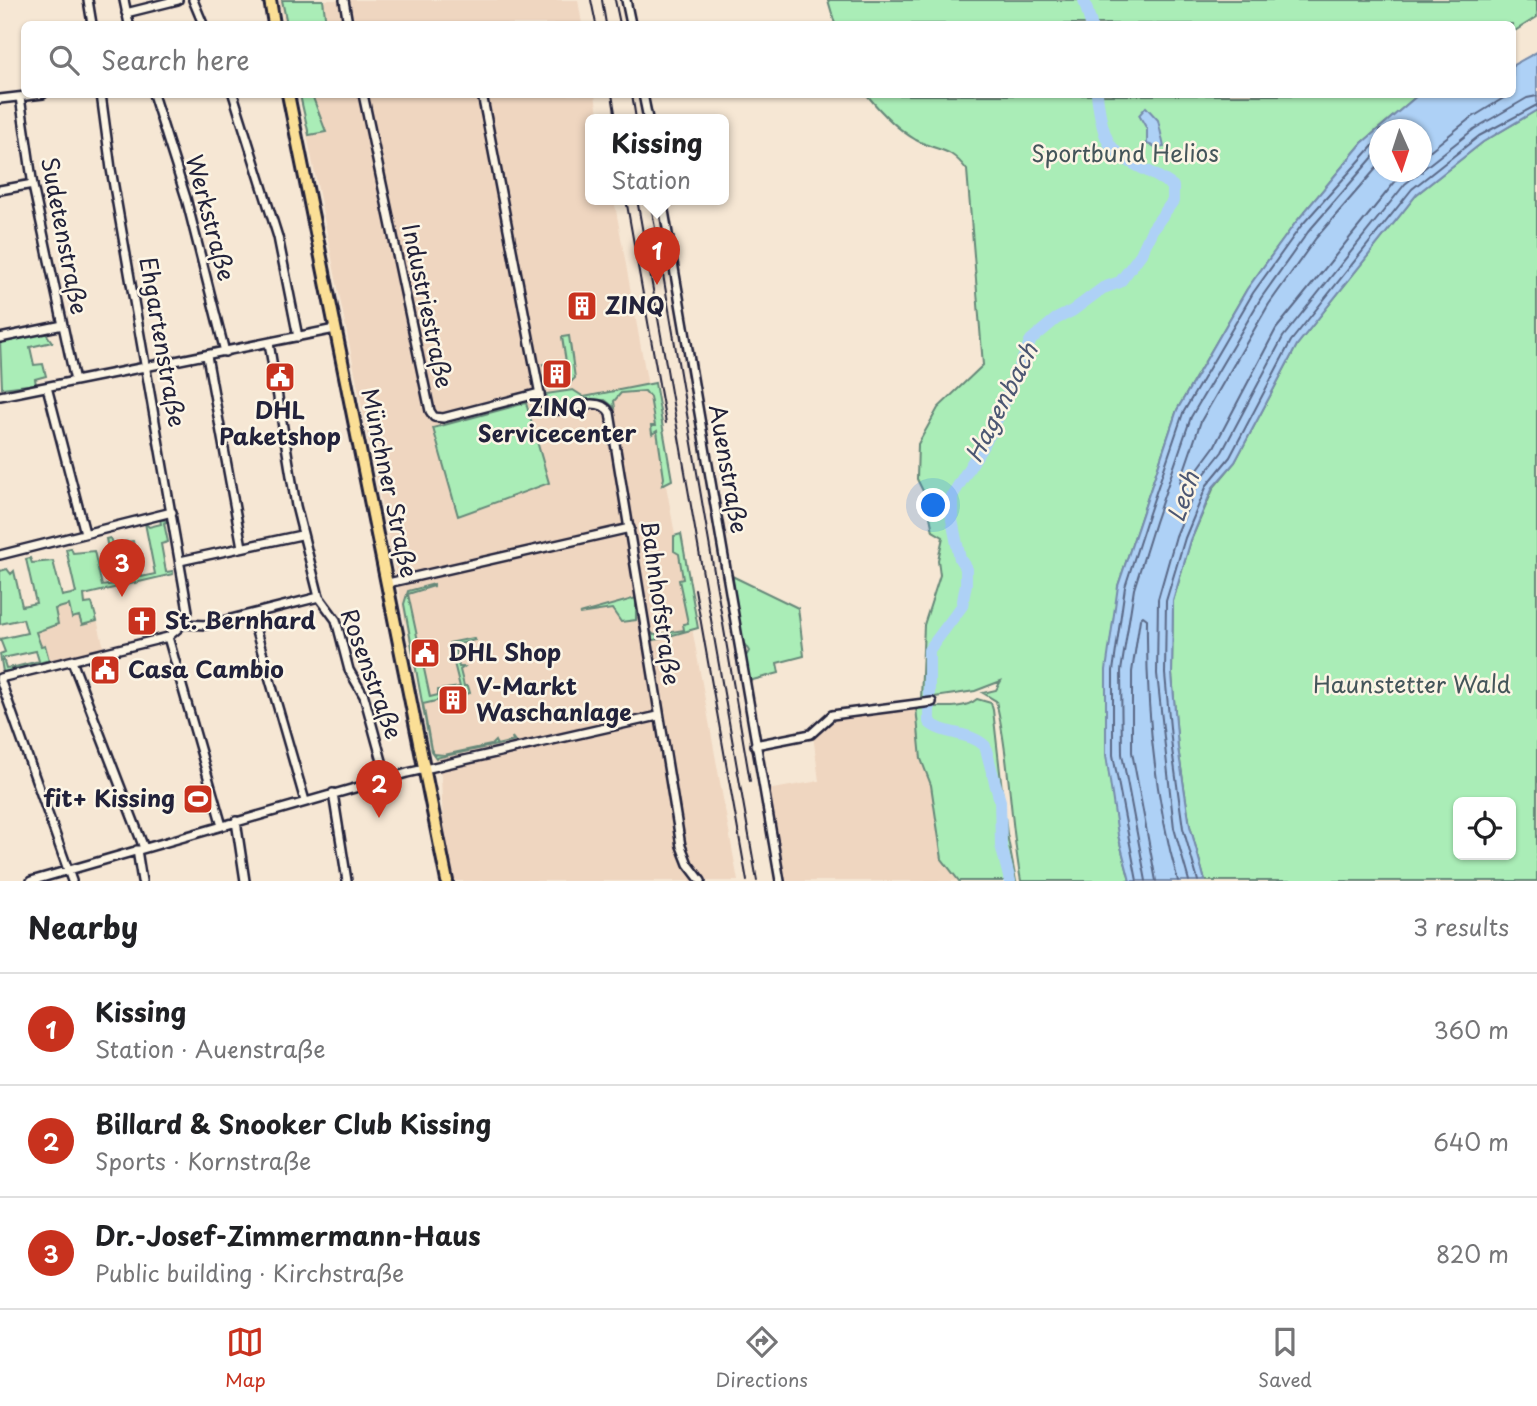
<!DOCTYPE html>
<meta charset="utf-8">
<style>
body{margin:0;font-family:"Playpen Sans",sans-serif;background:#f6f6f6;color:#202124}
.controls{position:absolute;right:21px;bottom:21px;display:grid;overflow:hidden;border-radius:10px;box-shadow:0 2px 5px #0004}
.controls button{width:63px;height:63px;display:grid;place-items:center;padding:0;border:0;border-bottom:2px solid #e0e0e0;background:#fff;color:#202124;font:35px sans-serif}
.compass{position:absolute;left:1369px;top:119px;width:63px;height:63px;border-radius:50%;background:#fff;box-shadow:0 2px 5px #0004;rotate:177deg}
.you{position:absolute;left:934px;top:506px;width:24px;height:24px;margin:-18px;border:5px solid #fff;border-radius:50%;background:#1a73e8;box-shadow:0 0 0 10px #1a73e833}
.badge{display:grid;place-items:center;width:46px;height:46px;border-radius:50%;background:#c8321e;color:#fff;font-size:23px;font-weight:700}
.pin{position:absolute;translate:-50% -58px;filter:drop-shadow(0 2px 4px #0008)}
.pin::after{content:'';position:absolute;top:37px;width:24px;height:21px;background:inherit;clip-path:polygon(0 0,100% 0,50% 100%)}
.popup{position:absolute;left:585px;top:114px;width:144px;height:91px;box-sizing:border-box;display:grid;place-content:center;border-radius:10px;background:#fff;filter:drop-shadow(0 2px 5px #0005);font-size:23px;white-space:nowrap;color:#757577}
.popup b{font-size:26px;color:#202124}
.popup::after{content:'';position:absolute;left:50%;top:100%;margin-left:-14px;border:14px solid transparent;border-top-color:#fff}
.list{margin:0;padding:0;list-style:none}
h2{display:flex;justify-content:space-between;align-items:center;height:91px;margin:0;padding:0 28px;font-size:30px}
h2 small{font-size:23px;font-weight:400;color:#757577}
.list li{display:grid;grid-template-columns:46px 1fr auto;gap:21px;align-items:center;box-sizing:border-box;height:112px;padding:0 28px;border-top:2px solid #e0e0e0}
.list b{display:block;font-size:26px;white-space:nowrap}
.list p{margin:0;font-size:23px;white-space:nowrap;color:#757577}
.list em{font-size:23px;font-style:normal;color:#757577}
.icon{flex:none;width:38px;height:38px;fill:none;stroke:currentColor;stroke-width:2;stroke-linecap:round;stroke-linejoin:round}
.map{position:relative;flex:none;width:1537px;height:881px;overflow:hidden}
.search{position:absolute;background:#fff;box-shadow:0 2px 5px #0004;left:21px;right:21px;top:21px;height:77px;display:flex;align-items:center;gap:18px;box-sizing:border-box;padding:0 24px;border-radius:10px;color:#757577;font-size:26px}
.sheet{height:427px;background:#fff}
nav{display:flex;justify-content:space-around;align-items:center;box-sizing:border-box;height:98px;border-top:2px solid #e0e0e0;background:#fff;font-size:19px;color:#757577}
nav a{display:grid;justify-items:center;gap:4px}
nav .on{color:#c8321e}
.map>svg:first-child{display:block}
</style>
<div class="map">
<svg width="1537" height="881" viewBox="0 0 1537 881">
<rect width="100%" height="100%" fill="#f6e7d4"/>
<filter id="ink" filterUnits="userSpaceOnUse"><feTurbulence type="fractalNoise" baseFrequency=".0143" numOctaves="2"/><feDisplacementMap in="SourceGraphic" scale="14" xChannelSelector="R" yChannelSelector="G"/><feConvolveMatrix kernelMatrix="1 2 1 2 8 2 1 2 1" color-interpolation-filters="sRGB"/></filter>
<g filter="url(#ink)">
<!-- built -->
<path fill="#efd6c0" d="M279,0H578L582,24H284Z
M299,95H595L599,119H590V199H614L738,881H454L443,828L441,776L431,750Z
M85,595L87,604L93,603L104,648L47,662L28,608Z
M916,707L921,759L931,785L937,815L961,881H783L767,790L819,781L813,735L835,717Z"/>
<!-- green -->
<path fill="#aaedb7" stroke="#668879" stroke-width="2" fill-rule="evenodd" d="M282,0H323L326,24H287Z
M828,0H1537V17L1513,32L1512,24H835Z
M300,95H312L326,132L309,135Z
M867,95H1418L1362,143L1296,222L1247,289L1177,410L1118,586V835L1130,881H1021C1010,822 1010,760 996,701L983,693L996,690L1001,681L975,691L921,699L924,625L940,575L938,560L943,537L933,531L926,497L917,479L918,444L938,408L983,365L967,170C948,145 940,153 916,140C897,129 880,111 867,95Z
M1537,110V881H1205L1190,826L1178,748L1172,674L1173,601L1191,540L1214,487L1235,462L1297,345L1417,194L1483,142ZM1458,802H1511V855H1458Z
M45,332L52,342L30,347L34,365L43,364L46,376L35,379L36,384L2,388L0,341Z
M569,336L575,378L570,383L549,386L545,383L567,379L564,369L547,372L543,364L566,362L562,337Z
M655,383L672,480L662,485L664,478L657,431L652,434L651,426H655L650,397L645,391L621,393L614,401L615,408L605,400L585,401L584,398L555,405L548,401L546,394L573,390L584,397Z
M526,403L549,483L458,516L433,428Z
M160,519L169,522L164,523L168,542L161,544L166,572L173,571V574L84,595L85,604L92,603L97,621L82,625L79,616L72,618L69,605L55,609L58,624L36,632L41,646L45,645L49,660L16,670L15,667L39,661L36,651L3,658L6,668L14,667V670L3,672L0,654L5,652L0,639L27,633L23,619L0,624V571L7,569L11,574L14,571L22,606L36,603L26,559L30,558L32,563L53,561L62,596L76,593L66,549L71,548L73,553L94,551L102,586L116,584L106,539L110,538L112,543L133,541L141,577L155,574L145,523L149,527L161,524Z
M681,534L698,628L651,641L650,631L654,635L684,630L683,624L688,623L679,580L683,579L679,554L674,551V536Z
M732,576L798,608L804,656L777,663L779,673L749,681L745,658L749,651L741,639Z
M434,584V586L408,594L430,697L438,695V690L460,687L449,643L473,638L475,640L459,644V649L455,650L459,667H464L460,670L464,686H468L470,693L423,704L431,749L434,754L444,755L491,745L495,741L497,745L513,741L512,737L515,741L436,758L431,751L404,604L408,591Z
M636,598V620L621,622L612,609L579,614Z
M977,699L991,703L993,710L1007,834L1016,881H1012L1003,845L1001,802L987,744L964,734L959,737L981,745L985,751L998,801L999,846L1009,881H959L942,859L931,785L921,759L916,707C933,705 962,712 977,699Z"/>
<!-- water -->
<path fill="#aed1f6" stroke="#768bab" stroke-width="2" fill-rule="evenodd" d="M1537,52V110L1483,142L1417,194L1297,345L1235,462L1213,487L1191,540L1173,601L1172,674L1178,748L1190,826L1205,881H1130L1118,835L1106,755V670L1118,586L1177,410L1247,289L1296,222L1362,143L1418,95L1512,94L1513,65ZM1380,130H1422V172H1380Z
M1146,107L1158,120L1164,147L1159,148L1147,144V129L1139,115Z"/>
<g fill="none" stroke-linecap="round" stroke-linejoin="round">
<!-- shore -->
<path stroke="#5a6886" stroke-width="2" d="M1422,157L1468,120L1510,94
M1380,164L1316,238L1269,304L1201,421L1180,482L1182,486L1186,485L1214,447L1276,329L1403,172
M1422,170L1474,129L1527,98L1537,96
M1137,881L1113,755V671L1125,587L1147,519L1183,413L1253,293L1301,226L1380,138
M1146,881L1122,754L1121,671L1134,589L1155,522L1191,417L1261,298L1308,232L1380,149
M1156,881L1132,752V672L1140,619L1143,616L1147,619C1146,708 1154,796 1178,881
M1189,881L1174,828L1157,674L1158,599L1176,536L1199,481L1222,452L1283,337L1405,184L1420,172
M1198,881L1183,828L1172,749L1165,674L1166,601L1185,538L1207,485L1230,457L1291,341L1412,189L1479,136L1537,105"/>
<!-- river -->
<path stroke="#aed1f6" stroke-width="12" d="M1084,0L1091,24
M1010,881L1001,845L1000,801L985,746C970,731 944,736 929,722V650L962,606L966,584V568L960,559L952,520V496L993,429L1031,340L1056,319L1072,311L1103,288L1120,282L1141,254L1152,230L1173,201V186C1120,151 1105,166 1097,94"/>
<!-- minor casing -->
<g stroke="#22223b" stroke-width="12">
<path id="minor" d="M88,0L92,24
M124,0L129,24
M193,0L203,24
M344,0L348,24
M626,0L631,24
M126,13L178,0
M153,94L186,198L225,352
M233,94L278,237L298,337
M363,94L430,411L434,417L443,418L540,393
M482,94L541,400L552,411C570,409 600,395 610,413L681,846L688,864L701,881
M643,94L648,119
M20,97L33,186L75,381
M0,99L43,94
M0,190L33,184
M662,199L780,881
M0,338L63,325
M269,343L296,506L319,597
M207,356L242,547
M47,387L85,533
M0,396L335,329
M0,555L172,512
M180,561L301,535
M388,583L630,528
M251,614L305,801
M183,624L207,625L319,597L336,620L349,670L364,696L387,779
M168,637L222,826
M72,661L144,848
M0,678L168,637L183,624L188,611L111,169L101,94
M0,679L72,881
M755,745L811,734L832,715L932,702
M333,793L347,881
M236,821L245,881
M137,850L142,881
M31,881L407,773L658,716"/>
</g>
<!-- primary casing -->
<g stroke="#22223b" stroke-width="16">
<path id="primary" d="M270,0L274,24
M288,94L447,881"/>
</g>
<!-- minor -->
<use href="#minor" stroke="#fcf5e5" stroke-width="7"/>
<!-- primary -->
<use href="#primary" stroke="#fbdf96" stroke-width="10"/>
<!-- rail -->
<path stroke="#22223b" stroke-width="2" d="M591,0L596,24
M602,0L606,24
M615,0L620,24
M612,94L616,119
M632,94L636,119
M626,199L666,423
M637,199L757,881
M650,199L750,781
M695,589L747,881"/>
</g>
</g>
<!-- icons -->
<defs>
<g id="building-square" transform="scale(1.575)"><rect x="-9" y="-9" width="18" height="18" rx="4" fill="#c8321e" stroke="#fcf5e5"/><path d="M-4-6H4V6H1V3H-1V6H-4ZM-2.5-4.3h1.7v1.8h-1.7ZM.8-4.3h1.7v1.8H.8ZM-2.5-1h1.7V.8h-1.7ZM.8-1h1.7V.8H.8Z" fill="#fff"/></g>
<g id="civic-square" transform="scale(1.575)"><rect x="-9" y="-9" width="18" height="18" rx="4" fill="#c8321e" stroke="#fcf5e5"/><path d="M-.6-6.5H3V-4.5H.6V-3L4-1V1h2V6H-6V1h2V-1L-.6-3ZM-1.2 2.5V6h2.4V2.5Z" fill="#fff"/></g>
<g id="church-square" transform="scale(1.575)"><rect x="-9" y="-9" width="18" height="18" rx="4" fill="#c8321e" stroke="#fcf5e5"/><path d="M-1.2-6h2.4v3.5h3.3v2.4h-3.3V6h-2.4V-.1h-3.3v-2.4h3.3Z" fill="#fff"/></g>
<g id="stadium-square" transform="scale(1.575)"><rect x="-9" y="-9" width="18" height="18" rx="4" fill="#c8321e" stroke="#fcf5e5"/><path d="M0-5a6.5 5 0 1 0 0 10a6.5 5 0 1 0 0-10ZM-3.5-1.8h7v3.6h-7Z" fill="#fff"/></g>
</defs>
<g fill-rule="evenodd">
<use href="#building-square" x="582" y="306"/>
<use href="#building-square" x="557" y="374"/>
<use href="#civic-square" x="280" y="377"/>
<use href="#church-square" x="142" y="621"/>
<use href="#civic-square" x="425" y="653"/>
<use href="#civic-square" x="105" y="670"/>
<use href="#building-square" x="453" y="700"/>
<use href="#stadium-square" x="198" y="799"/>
</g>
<g text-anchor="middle" stroke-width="5" stroke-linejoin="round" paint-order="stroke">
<!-- park labels -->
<g font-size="23" fill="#44555a" stroke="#fcf5e5">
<text x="1125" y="162">Sportbund Helios</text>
<text x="1412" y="693">Haunstetter Wald</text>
</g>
<!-- street labels -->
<g font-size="23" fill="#22223b" stroke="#fcf5e5">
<text transform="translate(210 218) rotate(75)" y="8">Werkstraße</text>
<text transform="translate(64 236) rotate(79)" y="8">Sudetenstraße</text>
<text transform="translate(427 306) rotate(78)" y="8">Industriestraße</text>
<text transform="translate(162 342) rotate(80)" y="8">Ehgartenstraße</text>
<text transform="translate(728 469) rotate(80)" y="8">Auenstraße</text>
<text transform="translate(389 483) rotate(78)" y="8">Münchner Straße</text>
<text transform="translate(660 603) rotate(82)" y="8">Bahnhofstraße</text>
<text transform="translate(371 674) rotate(70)" y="8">Rosenstraße</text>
</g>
<!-- poi labels -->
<g font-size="23" font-weight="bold" fill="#22223b" stroke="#fcf5e5" text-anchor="start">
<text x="605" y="314">ZINQ</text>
<text x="557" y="416" text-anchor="middle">ZINQ<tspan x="557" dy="26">Servicecenter</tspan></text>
<text x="280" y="419" text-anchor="middle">DHL<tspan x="280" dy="26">Paketshop</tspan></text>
<text x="165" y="629">St. Bernhard</text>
<text x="448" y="661">DHL Shop</text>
<text x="128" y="678">Casa Cambio</text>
<text x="476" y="695">V-Markt<tspan x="476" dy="26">Waschanlage</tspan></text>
<text x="175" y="807" text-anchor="end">fit+ Kissing</text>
</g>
<!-- water labels -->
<g font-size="24" font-style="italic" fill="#4c5773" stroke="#fcf5e5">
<text transform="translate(1002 403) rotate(-63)" y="8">Hagenbach</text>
<text transform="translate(1184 497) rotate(-71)" y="8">Lech</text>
</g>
</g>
</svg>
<div class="controls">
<button><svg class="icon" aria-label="locate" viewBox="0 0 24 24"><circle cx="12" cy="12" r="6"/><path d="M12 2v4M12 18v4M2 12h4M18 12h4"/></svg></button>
</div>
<svg class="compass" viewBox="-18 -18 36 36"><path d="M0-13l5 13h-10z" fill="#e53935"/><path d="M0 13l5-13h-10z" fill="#757577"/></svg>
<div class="you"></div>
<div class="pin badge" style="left:657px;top:285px">1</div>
<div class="popup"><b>Kissing</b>Station</div>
<div class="pin badge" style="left:379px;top:818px">2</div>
<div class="pin badge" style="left:122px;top:597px">3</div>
<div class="search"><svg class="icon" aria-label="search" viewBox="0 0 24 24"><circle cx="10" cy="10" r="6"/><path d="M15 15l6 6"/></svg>Search here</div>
</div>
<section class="sheet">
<h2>Nearby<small>3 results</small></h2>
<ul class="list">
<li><span class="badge">1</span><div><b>Kissing</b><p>Station · Auenstraße</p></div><em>360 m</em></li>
<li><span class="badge">2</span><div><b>Billard &amp; Snooker Club Kissing</b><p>Sports · Kornstraße</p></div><em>640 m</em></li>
<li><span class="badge">3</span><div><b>Dr.-Josef-Zimmermann-Haus</b><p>Public building · Kirchstraße</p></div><em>820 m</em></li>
</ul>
</section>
<nav>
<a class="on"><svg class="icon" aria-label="map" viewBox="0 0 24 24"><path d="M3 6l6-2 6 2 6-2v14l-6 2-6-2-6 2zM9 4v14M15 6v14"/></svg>Map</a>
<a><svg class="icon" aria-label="directions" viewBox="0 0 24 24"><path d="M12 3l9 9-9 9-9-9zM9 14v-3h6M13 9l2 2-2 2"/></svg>Directions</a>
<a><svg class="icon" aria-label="saved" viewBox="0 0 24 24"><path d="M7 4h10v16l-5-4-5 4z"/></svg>Saved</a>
</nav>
